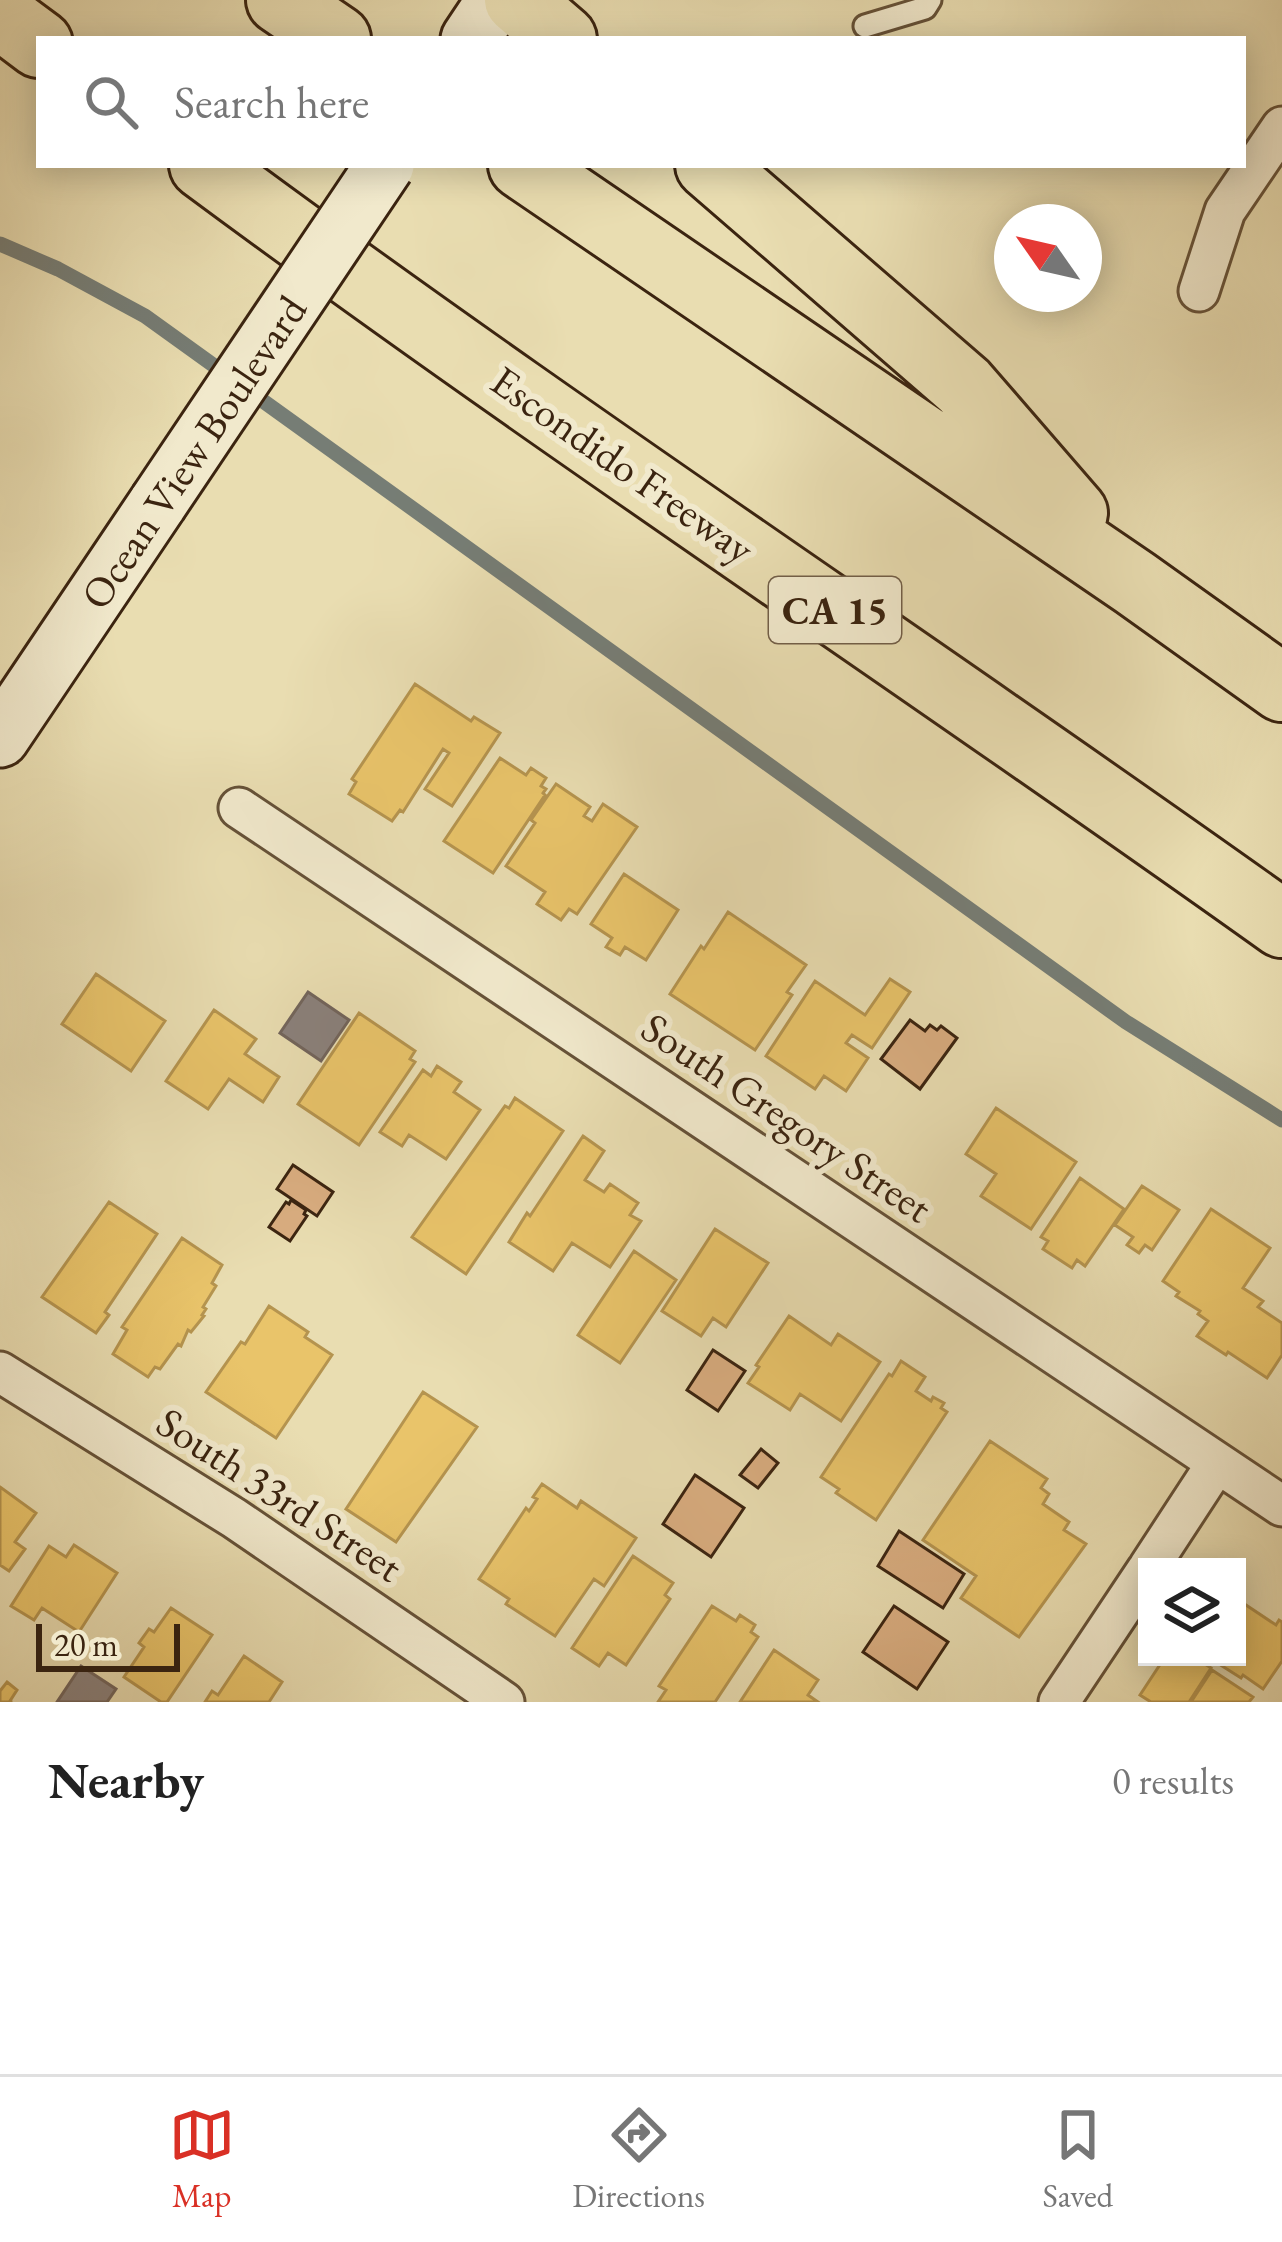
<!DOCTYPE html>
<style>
body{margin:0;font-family:"EB Garamond",serif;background:#f2f2f2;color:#222}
.controls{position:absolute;right:36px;bottom:36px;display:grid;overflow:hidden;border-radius:0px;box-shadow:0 6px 30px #0003}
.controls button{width:108px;height:108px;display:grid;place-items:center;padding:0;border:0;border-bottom:3px solid #e0e0e0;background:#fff;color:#222;font:60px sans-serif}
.compass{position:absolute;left:994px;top:204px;width:108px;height:108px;border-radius:50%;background:#fff;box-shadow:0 6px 30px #0003;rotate:304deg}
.scale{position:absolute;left:36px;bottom:30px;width:144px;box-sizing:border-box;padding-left:12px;border:6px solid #3b2410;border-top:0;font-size:33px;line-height:42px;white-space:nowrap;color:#3b2410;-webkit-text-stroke:9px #f1e9cc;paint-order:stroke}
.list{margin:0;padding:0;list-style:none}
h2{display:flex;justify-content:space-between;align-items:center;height:156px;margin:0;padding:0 48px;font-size:51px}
h2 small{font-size:39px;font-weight:400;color:#767676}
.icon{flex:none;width:66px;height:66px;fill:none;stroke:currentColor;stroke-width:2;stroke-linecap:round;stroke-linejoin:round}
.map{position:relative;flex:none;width:1282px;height:1702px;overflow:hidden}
.search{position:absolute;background:#fff;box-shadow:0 6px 30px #0003;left:36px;right:36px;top:36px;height:132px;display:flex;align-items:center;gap:30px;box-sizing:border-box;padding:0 42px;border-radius:0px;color:#767676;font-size:45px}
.sheet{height:372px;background:#fff}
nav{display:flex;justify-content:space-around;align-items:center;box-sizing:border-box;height:168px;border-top:3px solid #e0e0e0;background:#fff;font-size:33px;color:#767676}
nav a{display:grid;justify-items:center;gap:6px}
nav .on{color:#d93025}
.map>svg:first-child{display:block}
</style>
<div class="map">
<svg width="1282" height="1702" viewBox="0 0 1282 1702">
<rect width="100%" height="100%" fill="#e9ddb1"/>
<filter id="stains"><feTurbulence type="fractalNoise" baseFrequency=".00167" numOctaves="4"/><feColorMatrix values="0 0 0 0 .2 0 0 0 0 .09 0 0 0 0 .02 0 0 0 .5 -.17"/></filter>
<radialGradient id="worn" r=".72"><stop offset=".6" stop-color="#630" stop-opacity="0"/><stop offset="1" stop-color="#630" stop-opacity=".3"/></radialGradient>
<!-- homes -->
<path fill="#e9c46a" stroke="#b5944f" stroke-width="3" d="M415,684L471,721L474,717L500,733L452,806L425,789L449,753L443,749L403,812L400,810L392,821L349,794L356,782L352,779Z
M500,758L526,775L531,768L546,778L541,786L546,789L543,793L545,795L493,873L444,841Z
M556,784L590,807L584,816L592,821L603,804L637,827L577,914L569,909L561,920L537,904L545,892L506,866L535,823L531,820Z
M624,874L678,910L646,960L625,947L620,955L606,947L612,938L591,924Z
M728,912L806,965L787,992L792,995L755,1050L670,994L701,946L704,949Z
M96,974L165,1021L131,1071L62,1024Z
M890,979L910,992L872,1048L852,1035L846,1043L868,1058L846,1091L824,1076L815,1089L766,1056L815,981L865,1015Z
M214,1010L256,1039L245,1054L279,1077L263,1102L229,1079L208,1109L166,1081Z
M359,1013L415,1051L410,1059L415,1062L359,1145L298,1104Z
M437,1066L461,1082L454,1092L480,1110L446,1159L409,1135L402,1146L380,1132L423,1070L431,1076Z
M515,1098L563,1131L466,1274L412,1237L505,1106L509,1108Z
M996,1108L1076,1162L1031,1229L981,1196L996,1174L966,1154Z
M583,1136L604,1151L585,1180L604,1192L610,1184L638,1203L630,1215L641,1221L610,1267L572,1243L553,1271L509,1242L527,1213L530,1216Z
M1080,1178L1124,1209L1085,1266L1077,1260L1072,1268L1043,1249L1048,1241L1041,1237Z
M1142,1186L1179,1210L1152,1250L1145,1245L1139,1253L1127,1245L1133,1237L1115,1225Z
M109,1202L157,1234L105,1312L109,1315L96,1333L42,1297Z
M1211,1209L1270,1248L1243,1288L1263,1301L1258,1307L1282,1323V1355L1267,1378L1228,1352L1226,1355L1197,1336L1208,1321L1198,1314L1200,1311L1176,1296L1179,1292L1163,1281Z
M715,1229L768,1263L726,1327L713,1318L701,1336L662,1311Z
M182,1238L222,1265L212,1283L216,1286L203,1307L206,1309L202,1315L204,1316L191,1332L188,1330L181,1346L178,1344L160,1369L155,1367L148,1377L113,1354L127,1330L122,1327Z
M634,1251L676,1280L620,1363L578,1335Z
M269,1306L308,1332L305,1337L332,1355L276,1438L206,1392L241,1342L245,1344Z
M789,1316L831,1345L838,1334L880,1362L841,1421L800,1394L790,1410L748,1383L759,1367L756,1365Z
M901,1361L925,1377L916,1391L931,1401L933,1397L944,1403L941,1408L947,1412L876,1520L836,1493L839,1489L821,1477L889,1374L892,1376Z
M423,1392L477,1427L396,1542L346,1509Z
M990,1441L1047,1479L1041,1488L1049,1494L1043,1504L1069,1522L1064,1530L1086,1544L1019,1637L961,1598L976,1576L923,1540Z
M542,1484L577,1508L581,1501L636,1538L604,1586L594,1579L555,1636L506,1604L509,1599L479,1579L526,1508L529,1511L537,1499L533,1497Z
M0,1487L36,1513L15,1542L25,1549L9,1571L0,1565Z
M74,1545L117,1573L79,1632L42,1608L34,1620L11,1606L49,1546L66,1557Z
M633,1556L673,1583L665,1595L670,1599L626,1665L608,1653L599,1666L572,1648Z
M1237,1599L1276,1625L1279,1620L1282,1622V1661L1263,1689L1243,1675L1241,1678L1208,1657H1237Z
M712,1606L736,1621L740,1615L755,1625L751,1632L758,1637L715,1702H658L666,1690L659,1686Z
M171,1608L212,1635L167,1702H161L124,1677L144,1647L139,1643L149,1629L154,1632Z
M774,1650L818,1680L808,1695L818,1702H740Z
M244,1656L282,1682L269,1702H205L212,1691L218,1695Z
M1165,1657H1194L1211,1668L1189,1702H1151L1140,1695Z
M1212,1670L1253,1697L1249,1702H1191Z
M7,1682L17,1690L10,1701L12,1702H0V1691Z"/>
<!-- industry -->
<path fill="#8a817c" stroke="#72655c" stroke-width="3" d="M308,992L349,1020L321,1061L280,1033Z
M81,1666L116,1689L107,1702H57Z"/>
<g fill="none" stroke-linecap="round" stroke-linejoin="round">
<!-- stream -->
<path stroke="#767d75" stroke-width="15" d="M0,244L58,269L145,316L1126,1022L1282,1120"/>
</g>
<!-- building -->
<path fill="#d9ad80" stroke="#3b2410" stroke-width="3" d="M910,1020L925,1031L930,1025L937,1030L941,1026L957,1038L920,1089L881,1059Z
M293,1165L333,1192L317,1216L277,1189Z
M291,1200L306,1210L304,1214L307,1216L290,1241L269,1227L286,1202L289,1204Z
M713,1350L745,1371L718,1411L687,1390Z
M761,1449L778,1463L758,1488L740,1475Z
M695,1475L744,1508L711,1557L663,1524Z
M899,1531L964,1574L943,1608L878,1566Z
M894,1606L948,1642L917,1689L863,1652Z"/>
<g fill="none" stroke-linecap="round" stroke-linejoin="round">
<!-- lane casing -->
<g stroke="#665238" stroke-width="27">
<path id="lane" d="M865,26L925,8L930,0"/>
</g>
<!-- street casing -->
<g stroke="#665238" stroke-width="45">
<path id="street" d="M1199,291L1225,211L1282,127
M239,808L1282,1506
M0,1372L234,1518L504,1702
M1149,1567L1217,1463
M1059,1702L1147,1570"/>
</g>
<!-- secondary casing -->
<g stroke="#3b2410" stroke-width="63">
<path id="secondary" d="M470,39L496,0
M0,738L158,503"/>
</g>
<!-- highway casing -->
<g stroke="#3b2410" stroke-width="72">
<path id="highway" d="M280,0L337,39
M518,0L563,39
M0,15L39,44
M203,165C556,427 924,668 1282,924
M522,165L1135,583L1282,688
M709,165L964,386L1074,513"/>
</g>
<!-- lane -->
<use href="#lane" stroke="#f1e9cc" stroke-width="21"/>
<!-- street -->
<use href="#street" stroke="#f1e9cc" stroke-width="39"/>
<!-- secondary -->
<use href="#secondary" stroke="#f1e9cc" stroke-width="57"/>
<!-- highway -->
<use href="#highway" stroke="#e9ddb1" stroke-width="66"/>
<!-- secondary-bridge casing -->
<g stroke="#3b2410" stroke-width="63" stroke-linecap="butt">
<path id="secondary-bridge" d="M158,503L385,165"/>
</g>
<!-- secondary-bridge -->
<use href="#secondary-bridge" stroke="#f1e9cc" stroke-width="57"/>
</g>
<g text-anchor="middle" stroke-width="12" stroke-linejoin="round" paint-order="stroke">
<!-- shield labels -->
<rect fill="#f1e9cc" stroke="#725f48" stroke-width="3" x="769" y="577" width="132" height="66" rx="9"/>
<g font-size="39" font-weight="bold" fill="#3b2410">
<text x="835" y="624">CA 15</text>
</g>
<!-- street labels -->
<g font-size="42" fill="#3b2410" stroke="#f1e9cc">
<text transform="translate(193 452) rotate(-56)" y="15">Ocean View Boulevard</text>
<text transform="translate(623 464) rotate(35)" y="15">Escondido Freeway</text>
<text transform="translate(787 1117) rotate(34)" y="15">South Gregory Street</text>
<text transform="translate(280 1494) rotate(33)" y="15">South 33rd Street</text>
</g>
</g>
<rect width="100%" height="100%" filter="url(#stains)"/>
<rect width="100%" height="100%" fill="url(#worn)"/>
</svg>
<div class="controls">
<button><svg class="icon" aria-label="layers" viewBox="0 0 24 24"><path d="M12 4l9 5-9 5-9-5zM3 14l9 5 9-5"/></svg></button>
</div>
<svg class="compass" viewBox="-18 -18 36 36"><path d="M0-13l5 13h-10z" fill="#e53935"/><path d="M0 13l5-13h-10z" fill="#767676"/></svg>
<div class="scale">20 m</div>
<div class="search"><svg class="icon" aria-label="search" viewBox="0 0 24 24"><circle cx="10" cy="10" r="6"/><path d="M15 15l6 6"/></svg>Search here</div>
</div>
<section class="sheet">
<h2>Nearby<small>0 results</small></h2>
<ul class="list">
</ul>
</section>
<nav>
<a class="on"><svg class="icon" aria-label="map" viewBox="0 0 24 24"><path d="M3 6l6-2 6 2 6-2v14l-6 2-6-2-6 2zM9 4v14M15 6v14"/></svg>Map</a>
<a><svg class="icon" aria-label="directions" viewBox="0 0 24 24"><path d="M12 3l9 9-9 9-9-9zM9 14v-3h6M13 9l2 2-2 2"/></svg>Directions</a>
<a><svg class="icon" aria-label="saved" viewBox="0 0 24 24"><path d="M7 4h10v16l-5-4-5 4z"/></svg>Saved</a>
</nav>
